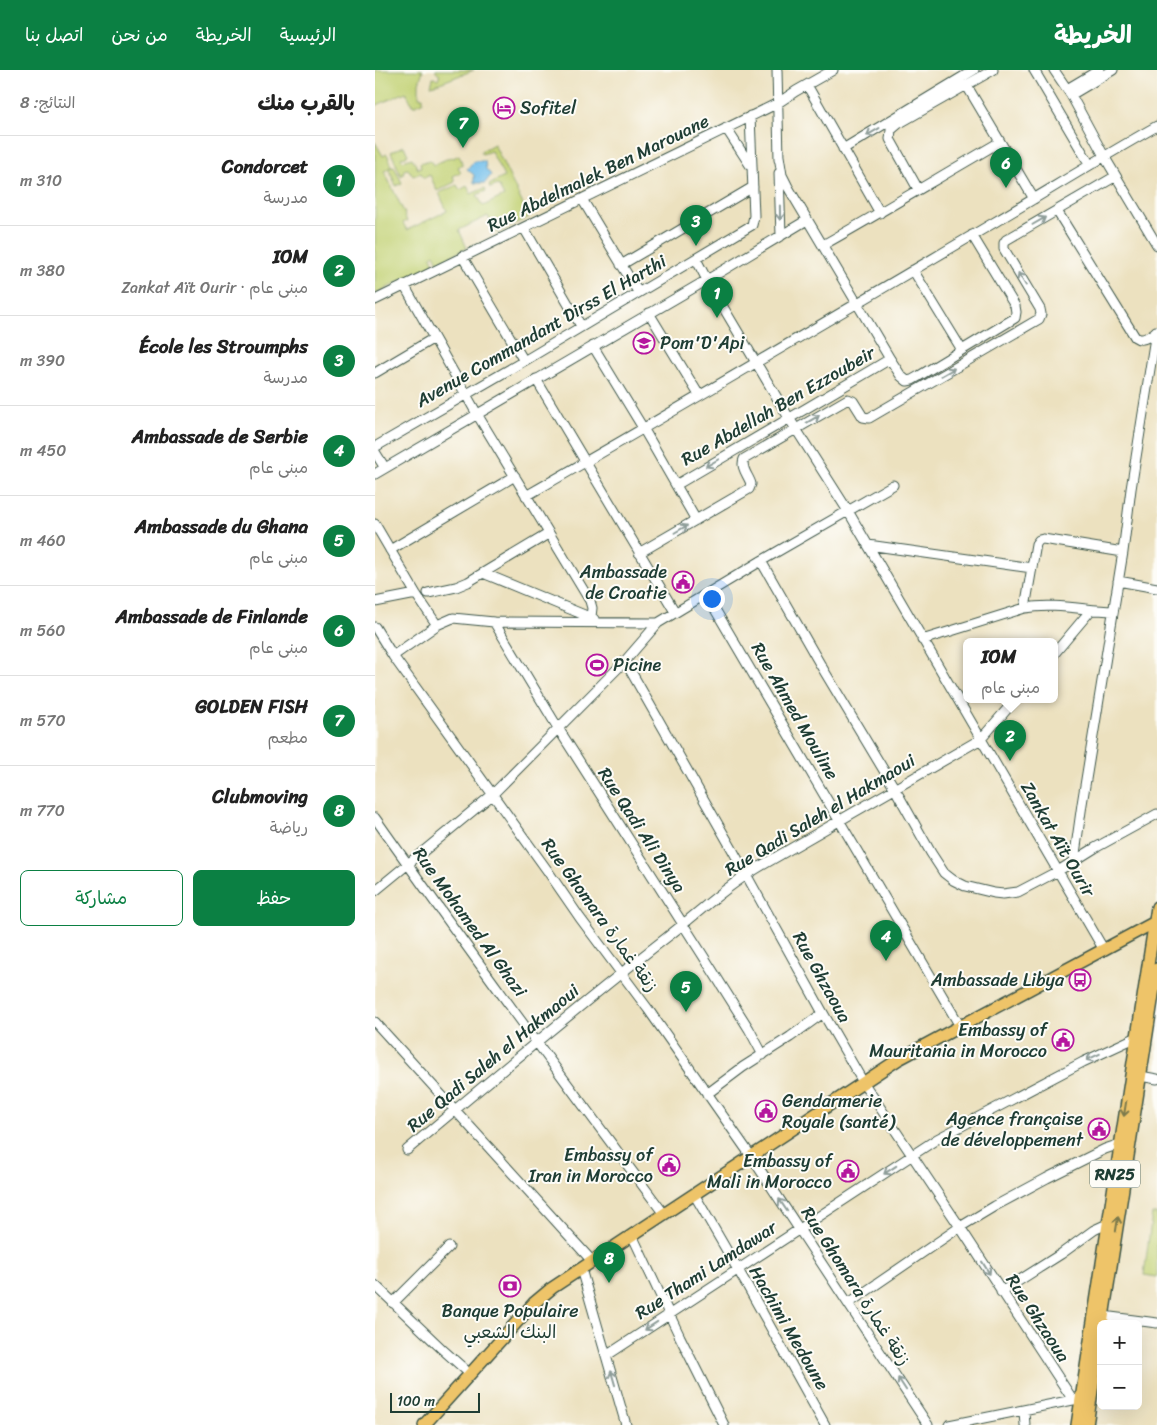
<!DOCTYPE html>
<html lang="ar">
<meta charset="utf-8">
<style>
body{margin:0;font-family:Sriracha,"Playpen Sans Arabic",sans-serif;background:#f2f2f2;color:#222;direction:rtl}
.controls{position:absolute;right:15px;bottom:15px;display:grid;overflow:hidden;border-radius:8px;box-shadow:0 5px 20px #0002}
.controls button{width:45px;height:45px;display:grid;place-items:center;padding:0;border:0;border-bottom:1px solid #e0e0e0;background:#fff;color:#222;font:25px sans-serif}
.scale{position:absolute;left:15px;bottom:12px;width:90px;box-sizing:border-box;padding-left:5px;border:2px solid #1f3d34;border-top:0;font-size:14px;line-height:18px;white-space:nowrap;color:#1f3d34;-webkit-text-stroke:4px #fdfcf7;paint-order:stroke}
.you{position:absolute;left:336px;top:528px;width:18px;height:18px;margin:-12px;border:4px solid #fff;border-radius:50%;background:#1a73e8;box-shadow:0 0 0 8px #1a73e833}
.badge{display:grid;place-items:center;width:32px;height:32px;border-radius:50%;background:#0b8043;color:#fff;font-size:16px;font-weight:700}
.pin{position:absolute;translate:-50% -41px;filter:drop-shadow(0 1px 2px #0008)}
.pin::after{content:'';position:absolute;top:26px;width:18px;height:15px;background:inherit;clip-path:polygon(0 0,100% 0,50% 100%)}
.popup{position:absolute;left:588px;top:568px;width:95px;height:65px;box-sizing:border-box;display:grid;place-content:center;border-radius:8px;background:#fff;filter:drop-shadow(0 1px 4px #0005);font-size:16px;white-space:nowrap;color:#767676}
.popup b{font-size:19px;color:#222}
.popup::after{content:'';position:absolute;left:50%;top:100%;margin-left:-10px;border:10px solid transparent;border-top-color:#fff}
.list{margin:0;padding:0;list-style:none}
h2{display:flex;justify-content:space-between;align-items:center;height:65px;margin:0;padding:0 20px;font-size:21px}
h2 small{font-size:16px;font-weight:400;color:#767676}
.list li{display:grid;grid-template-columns:32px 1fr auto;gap:15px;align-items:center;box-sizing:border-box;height:90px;padding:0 20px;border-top:1px solid #e0e0e0}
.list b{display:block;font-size:19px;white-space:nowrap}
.list p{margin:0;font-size:16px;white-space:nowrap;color:#767676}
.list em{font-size:16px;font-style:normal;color:#767676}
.actions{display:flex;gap:10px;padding:15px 20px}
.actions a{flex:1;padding:11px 0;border:1px solid #0b8043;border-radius:8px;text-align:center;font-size:18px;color:#0b8043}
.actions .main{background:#0b8043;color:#fff}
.map{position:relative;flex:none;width:782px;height:1355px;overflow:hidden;direction:ltr}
header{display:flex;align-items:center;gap:30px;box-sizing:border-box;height:70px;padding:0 25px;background:#0b8043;color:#fff}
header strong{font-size:24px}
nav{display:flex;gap:28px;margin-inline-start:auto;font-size:18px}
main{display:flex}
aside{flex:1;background:#fff}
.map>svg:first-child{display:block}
</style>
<header>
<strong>الخريطة</strong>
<nav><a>الرئيسية</a><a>الخريطة</a><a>من نحن</a><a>اتصل بنا</a></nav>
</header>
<main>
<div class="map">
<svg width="782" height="1355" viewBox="0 0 782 1355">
<rect width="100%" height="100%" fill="#fdfcf7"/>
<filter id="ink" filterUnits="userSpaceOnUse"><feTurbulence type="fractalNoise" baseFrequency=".02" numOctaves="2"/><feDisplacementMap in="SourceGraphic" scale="10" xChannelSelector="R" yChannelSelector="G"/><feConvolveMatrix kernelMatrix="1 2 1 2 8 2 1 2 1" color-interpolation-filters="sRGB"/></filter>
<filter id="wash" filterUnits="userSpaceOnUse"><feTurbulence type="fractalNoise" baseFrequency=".0096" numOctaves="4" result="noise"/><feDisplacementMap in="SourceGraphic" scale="20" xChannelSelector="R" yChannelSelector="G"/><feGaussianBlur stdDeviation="1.12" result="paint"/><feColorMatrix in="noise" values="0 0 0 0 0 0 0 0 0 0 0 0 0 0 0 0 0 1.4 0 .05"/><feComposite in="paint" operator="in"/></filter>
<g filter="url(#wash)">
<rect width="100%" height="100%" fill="#ece1bf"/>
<!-- green -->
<path fill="#c2d275" stroke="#708854" d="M0,0H48L44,13V27H48V32L38,36L31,22L0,36Z
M61,0H99L57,16H56L58,8L63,9L65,4L60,1Z
M0,72L8,86L12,84L17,96L14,98L19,96L27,113L21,116L14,99L9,101L30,144L29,145L32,151L28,153L32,160L72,141L64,123L82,115L85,120L92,116L96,124L110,118L111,121L102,125L108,136L129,126L123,115L115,118L114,115L129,107L116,81L107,84L106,81L119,74L154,147L122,163L113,146L84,160L92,178L63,192L59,184L56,186L59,194L0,224Z
M29,76L33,85L26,88L28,91L37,88L43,99L46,97L45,93L55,90L58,95L76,87L78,88L84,85L88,94L83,97L86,102L78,106L80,112L62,121L55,105L49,108L46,103L38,106L34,100L32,99L29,100L28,105L26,106L16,82Z
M777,1144H782V1207L769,1205Z"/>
<!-- water -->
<path fill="#70beeb" stroke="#487e90" d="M99,91H110L111,99L116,105L110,113H99V105L92,99Z"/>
</g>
<g filter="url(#ink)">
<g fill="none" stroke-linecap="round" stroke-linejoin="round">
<!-- minor casing -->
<g stroke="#3e5649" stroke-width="11">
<path id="minor" d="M402,0L404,90
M659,0L715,95
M679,0L696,25L729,86L782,175
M432,15L505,143
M592,16L659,129
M692,19L724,0
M696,25L738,0
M351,58L377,98
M468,79L599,0
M404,86L407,105L413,117L515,289L526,306L532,311L537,310L544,306L640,248L641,242L640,236L597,165
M404,103L406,166
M543,119L515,69L516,60L523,54L618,0
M207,129L263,222
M682,141L760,267C768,273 775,265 782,261
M149,158L206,256
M448,175C507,142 566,106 625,72
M87,186L149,291
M321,189L332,210L414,348L473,441L729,880
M246,195L378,117
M538,200L587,280
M29,215L102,344L215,531L217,538L216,547
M0,230L403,33L421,21L458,0
M274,243L324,325
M218,276L268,358L321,450
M0,303L59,268
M161,309L300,542
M0,377L149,291L377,155L379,146L375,46
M0,382L10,398
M0,404L332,210L432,150
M301,415L515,289
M151,426C309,336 464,244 620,152C674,120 727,87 782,56
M0,454L41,524L62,555
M493,475L657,498
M15,480L140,406
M264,483L374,419L376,414C374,406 365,398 369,389L473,329L478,331L488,347L494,348L664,249L666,244L665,239L629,179V173L631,170L741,106
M386,491L445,594L520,719L556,783L569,803L578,810L590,816L619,823L628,824L643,822L683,801L720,778L782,744
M108,503L219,549
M743,511L782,518
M53,523L81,517L93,512L173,464
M331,524L585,956
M0,532L41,524
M650,538L661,474L664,470L668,469L748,482
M119,552L183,658L327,884L374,959L388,985
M0,557L18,586L172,800L205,848L273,939L376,1086L553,1355
M547,570L650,538C679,533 709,540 738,541
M679,584L716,540
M18,586L62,555L78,548L119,552L283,553
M250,591L357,779L448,943L488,1012L585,1157L698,1330
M0,748C94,881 191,1013 289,1144
M699,791L707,734L748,482L756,419L781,261
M0,821L117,725L250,591L283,553L386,491L518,415
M0,952L217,1191
M765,1006L782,1009
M332,1024L368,997L415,967L448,943
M32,1080C117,1009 203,936 291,868C322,844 350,817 384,797L606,669L640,630
M319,1124L373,1217L450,1355
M257,1165L305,1267L349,1355
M206,1199L251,1355
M0,1215L67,1279L95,1304
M626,1222L686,1184L719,1160L732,1154
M18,1233L74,1177
M474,1233L585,1157L620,1136L672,1108L730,1079L745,1074
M728,1246L782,1253
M231,1286L562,1069L708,992L762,967
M649,1341L650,1355
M574,1355L703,1329"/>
</g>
<!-- major casing -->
<g stroke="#3e5649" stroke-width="14">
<path id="major" d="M727,1254L782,899
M49,1355L159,1233L177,1218L524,989L782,851
M702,1355L782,837
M712,1355L726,1260"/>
</g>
<!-- minor -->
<use href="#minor" stroke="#fff" stroke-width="9"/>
<!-- major -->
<use href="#major" stroke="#eec469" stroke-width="11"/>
</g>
<!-- one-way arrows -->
<defs><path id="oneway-shaft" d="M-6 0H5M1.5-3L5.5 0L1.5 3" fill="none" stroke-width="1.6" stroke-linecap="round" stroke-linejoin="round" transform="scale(1.25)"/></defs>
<g stroke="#8f9e9a">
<use href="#oneway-shaft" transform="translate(498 62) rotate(149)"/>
<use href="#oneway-shaft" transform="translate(405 143) rotate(89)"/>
<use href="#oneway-shaft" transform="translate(664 151) rotate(-30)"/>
<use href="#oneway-shaft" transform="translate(647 209) rotate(-121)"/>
<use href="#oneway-shaft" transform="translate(573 302) rotate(-30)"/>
<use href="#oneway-shaft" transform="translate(438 349) rotate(-31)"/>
<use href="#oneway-shaft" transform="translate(337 393) rotate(150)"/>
<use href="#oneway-shaft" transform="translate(306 459) rotate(-30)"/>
<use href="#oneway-shaft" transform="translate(718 987) rotate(155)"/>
<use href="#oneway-shaft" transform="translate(515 1100) rotate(147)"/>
<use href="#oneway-shaft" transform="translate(408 1135) rotate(-124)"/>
<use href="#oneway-shaft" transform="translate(611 1198) rotate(58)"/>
<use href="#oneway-shaft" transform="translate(276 1256) rotate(147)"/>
<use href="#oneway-shaft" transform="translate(238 1308) rotate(-106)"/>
<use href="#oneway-shaft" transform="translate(527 1314) rotate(-123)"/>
</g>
<g stroke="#7c7a4c">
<use href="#oneway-shaft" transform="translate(750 1039) rotate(99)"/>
<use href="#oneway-shaft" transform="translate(742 1154) rotate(-81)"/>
</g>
</g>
<!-- icons -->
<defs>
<g id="hotel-ring" transform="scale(1.125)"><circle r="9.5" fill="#fdfcf7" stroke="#b5179e" stroke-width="1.5"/><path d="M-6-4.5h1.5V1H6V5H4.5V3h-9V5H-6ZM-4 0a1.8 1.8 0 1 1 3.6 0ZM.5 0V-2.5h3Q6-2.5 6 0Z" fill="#b5179e"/></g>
<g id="school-ring" transform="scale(1.125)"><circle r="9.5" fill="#fdfcf7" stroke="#b5179e" stroke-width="1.5"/><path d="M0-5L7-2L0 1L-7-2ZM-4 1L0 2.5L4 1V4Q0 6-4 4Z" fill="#b5179e"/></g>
<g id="civic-ring" transform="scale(1.125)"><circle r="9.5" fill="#fdfcf7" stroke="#b5179e" stroke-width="1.5"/><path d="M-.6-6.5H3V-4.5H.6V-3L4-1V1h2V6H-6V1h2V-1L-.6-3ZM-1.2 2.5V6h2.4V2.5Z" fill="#b5179e"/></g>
<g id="stadium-ring" transform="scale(1.125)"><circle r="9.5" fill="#fdfcf7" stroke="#b5179e" stroke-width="1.5"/><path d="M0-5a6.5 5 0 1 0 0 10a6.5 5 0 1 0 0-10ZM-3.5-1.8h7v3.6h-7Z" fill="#b5179e"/></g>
<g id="bus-ring" transform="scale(1.125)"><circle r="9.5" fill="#fdfcf7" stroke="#b5179e" stroke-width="1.5"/><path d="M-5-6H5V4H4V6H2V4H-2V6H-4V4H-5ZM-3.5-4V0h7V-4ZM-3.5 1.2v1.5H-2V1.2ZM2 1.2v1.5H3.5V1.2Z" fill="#b5179e"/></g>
<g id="bank-ring" transform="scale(1.125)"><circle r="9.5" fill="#fdfcf7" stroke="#b5179e" stroke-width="1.5"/><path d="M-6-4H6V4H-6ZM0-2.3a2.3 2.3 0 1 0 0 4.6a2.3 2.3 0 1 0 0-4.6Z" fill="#b5179e"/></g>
</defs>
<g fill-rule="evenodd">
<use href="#hotel-ring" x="129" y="38"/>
<use href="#school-ring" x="269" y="273"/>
<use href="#civic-ring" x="308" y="512"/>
<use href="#stadium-ring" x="222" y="595"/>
<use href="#bus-ring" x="705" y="910"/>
<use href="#civic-ring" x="688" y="970"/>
<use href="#civic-ring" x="391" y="1041"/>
<use href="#civic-ring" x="724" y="1059"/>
<use href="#civic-ring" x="294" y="1095"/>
<use href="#civic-ring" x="473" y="1101"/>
<use href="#bank-ring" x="135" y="1216"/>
</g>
<g text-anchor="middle" stroke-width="4" stroke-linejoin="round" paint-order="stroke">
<!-- shield labels -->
<rect fill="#fdfcf7" stroke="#62766e" stroke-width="1" x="715" y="1090.5" width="50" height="27" rx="4"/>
<g font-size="16" font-weight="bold" fill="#1f3d34">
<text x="740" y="1110">RN25</text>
</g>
<!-- poi labels -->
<g font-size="18" fill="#1f3d34" stroke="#fdfcf7" text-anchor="end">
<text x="145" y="44" text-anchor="start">Sofitel</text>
<text x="285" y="279" text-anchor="start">Pom'D'Api</text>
<text x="292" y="508">Ambassade<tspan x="292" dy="21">de Croatie</tspan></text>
<text x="238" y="601" text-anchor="start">Picine</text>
<text x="689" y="916">Ambassade Libya</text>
<text x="672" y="966">Embassy of<tspan x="672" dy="21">Mauritania in Morocco</tspan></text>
<text x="407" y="1037" text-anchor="start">Gendarmerie<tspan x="407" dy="21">Royale (santé)</tspan></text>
<text x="708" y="1055">Agence française<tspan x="708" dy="21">de développement</tspan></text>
<text x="278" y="1091">Embassy of<tspan x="278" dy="21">Iran in Morocco</tspan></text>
<text x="457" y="1097">Embassy of<tspan x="457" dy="21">Mali in Morocco</tspan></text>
<text x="135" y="1247" text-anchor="middle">Banque Populaire<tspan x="135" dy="21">البنك الشعبي</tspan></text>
</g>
<!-- street labels -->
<g font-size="18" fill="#1f3d34" stroke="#fdfcf7">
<text transform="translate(223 103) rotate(-26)" y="6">Rue Abdelmalek Ben Marouane</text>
<text transform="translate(166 261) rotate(-30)" y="6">Avenue Commandant Dirss El Harthi</text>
<text transform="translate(403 336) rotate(-30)" y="6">Rue Abdellah Ben Ezzoubeir</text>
<text transform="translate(420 641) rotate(60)" y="6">Rue Ahmed Mouline</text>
<text transform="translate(445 745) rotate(-31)" y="6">Rue Qadi Saleh el Hakmaoui</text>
<text transform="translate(267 760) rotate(57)" y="6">Rue Qadi Ali Dinya</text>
<text transform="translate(683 769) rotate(60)" y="6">Zankat Aït Ourir</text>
<text transform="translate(225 845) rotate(54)" y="6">Rue Ghomara زنقة غمارة</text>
<text transform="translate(95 852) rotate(54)" y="6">Rue Mohamed Al Ghazi</text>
<text transform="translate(447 907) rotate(61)" y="6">Rue Ghzaoua</text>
<text transform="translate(118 988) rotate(-40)" y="6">Rue Qadi Saleh el Hakmaoui</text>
<text transform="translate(331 1200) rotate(-33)" y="6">Rue Thami Lamdawar</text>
<text transform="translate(481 1216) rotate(57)" y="6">Rue Ghomara زنقة غمارة</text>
<text transform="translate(663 1248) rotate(57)" y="6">Rue Ghzaoua</text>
<text transform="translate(414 1258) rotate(60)" y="6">Hachimi Medoune</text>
</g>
</g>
</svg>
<div class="controls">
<button>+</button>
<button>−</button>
</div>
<div class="scale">100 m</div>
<div class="you"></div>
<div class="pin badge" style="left:342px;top:248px">1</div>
<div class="pin badge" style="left:635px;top:691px">2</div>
<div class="popup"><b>IOM</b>مبنى عام</div>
<div class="pin badge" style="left:321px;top:176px">3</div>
<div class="pin badge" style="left:511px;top:891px">4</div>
<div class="pin badge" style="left:311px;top:942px">5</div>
<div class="pin badge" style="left:631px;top:118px">6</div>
<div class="pin badge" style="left:88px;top:78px">7</div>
<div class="pin badge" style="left:234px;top:1213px">8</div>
</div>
<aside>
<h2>بالقرب منك<small>النتائج: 8</small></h2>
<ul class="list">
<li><span class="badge">1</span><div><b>Condorcet</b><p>مدرسة</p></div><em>310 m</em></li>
<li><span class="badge">2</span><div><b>IOM</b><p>مبنى عام · Zankat Aït Ourir</p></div><em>380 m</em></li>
<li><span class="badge">3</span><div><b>École les Stroumphs</b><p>مدرسة</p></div><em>390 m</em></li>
<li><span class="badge">4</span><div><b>Ambassade de Serbie</b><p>مبنى عام</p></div><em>450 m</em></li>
<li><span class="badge">5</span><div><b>Ambassade du Ghana</b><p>مبنى عام</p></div><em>460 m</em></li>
<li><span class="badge">6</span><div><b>Ambassade de Finlande</b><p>مبنى عام</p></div><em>560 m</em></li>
<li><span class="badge">7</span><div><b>GOLDEN FISH</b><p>مطعم</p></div><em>570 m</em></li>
<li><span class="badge">8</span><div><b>Clubmoving</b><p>رياضة</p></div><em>770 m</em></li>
</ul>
<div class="actions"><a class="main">حفظ</a><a>مشاركة</a></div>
</aside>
</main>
